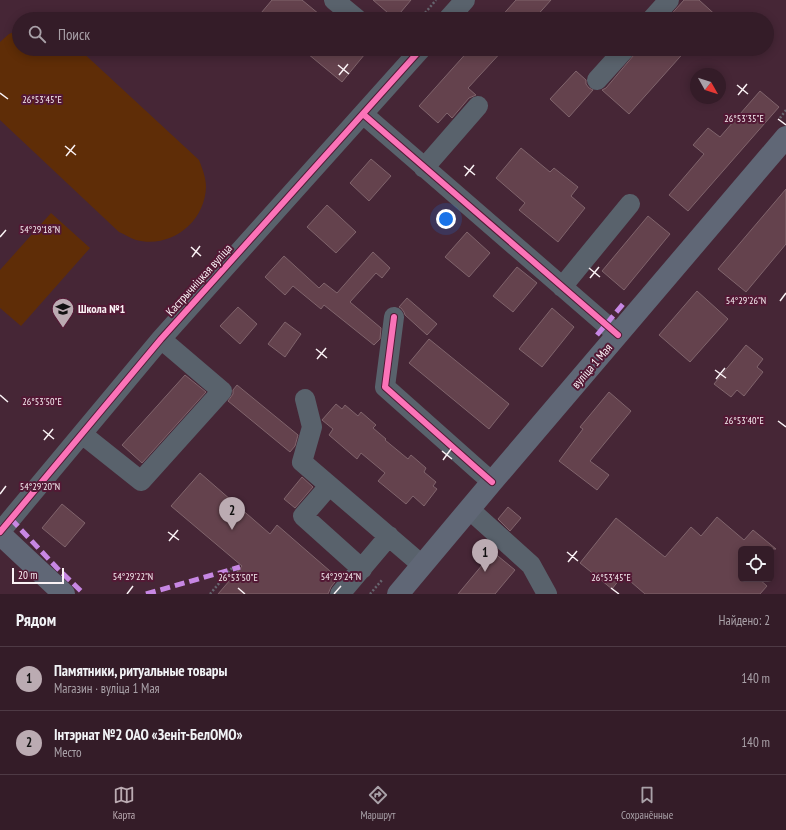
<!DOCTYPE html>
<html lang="ru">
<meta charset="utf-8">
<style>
body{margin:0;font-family:"PT Sans Narrow",sans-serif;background:#3f2934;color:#f1f3f6}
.controls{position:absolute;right:12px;bottom:12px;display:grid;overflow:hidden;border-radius:6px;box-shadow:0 2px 10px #0003}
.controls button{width:36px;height:36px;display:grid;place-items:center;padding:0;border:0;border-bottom:1px solid #4e3a45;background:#341c28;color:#f1f3f6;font:20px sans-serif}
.compass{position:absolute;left:690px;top:68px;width:36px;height:36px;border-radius:50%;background:#341c28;box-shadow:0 2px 10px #0003;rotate:129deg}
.scale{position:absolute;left:12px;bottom:10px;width:52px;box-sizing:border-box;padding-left:4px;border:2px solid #faf2f5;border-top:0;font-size:11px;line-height:14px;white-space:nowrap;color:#faf2f5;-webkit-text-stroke:3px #531935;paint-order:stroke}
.you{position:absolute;left:446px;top:219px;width:14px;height:14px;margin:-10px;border:3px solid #fff;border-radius:50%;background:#1a73e8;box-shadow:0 0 0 6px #1a73e833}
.badge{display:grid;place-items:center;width:26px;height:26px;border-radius:50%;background:#bbabb2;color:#111;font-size:13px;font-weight:700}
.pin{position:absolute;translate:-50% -33px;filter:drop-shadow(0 1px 2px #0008)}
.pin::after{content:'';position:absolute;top:21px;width:14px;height:12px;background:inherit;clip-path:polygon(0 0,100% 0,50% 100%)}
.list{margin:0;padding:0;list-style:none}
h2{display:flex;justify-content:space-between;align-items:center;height:52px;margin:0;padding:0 16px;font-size:17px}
h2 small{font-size:13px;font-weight:400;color:#a9a1a8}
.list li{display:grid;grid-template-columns:26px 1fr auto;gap:12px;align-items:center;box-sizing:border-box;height:64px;padding:0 16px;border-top:1px solid #4e3a45}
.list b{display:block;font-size:15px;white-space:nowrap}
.list p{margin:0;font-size:13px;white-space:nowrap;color:#a9a1a8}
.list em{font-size:13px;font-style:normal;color:#a9a1a8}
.icon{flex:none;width:22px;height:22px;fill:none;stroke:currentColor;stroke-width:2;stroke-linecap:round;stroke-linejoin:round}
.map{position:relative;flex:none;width:786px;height:594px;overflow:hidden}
.search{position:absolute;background:#341c28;box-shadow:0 2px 10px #0003;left:12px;right:12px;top:12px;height:44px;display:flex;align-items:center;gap:10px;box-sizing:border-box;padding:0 14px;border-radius:22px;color:#a9a1a8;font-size:15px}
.sheet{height:180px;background:#341c28}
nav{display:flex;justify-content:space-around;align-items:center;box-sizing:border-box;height:56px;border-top:1px solid #4e3a45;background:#341c28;font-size:11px;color:#a9a1a8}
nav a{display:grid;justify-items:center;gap:2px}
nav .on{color:#bbabb2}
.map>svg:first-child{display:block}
</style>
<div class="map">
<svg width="786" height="594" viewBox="0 0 786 594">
<rect width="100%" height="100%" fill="#462636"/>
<!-- green -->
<path fill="#5f2d07" d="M19,30V49H79L199,160C202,168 206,177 206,187C205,222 171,249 136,240C130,238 124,234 119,232L0,120V42L9,34Z
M51,213L90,248L21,326L0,308V270Z"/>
<!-- building -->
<path fill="#64424d" stroke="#80646c" d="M272,0H302L325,19H256Z
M373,0H411L395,19Z
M516,0H551L534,19H499Z
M684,0H699L720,19H667Z
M302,49H369L342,82Z
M470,49H504L468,88L476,95L469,98L452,118L447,113L438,123L419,106Z
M639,49H687L629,114L602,90L606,88Z
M576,71L586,80V84L589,88L593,90L569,117L550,99Z
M760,91L779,107L688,211L669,195L704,154L693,145L708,128L720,137Z
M521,148L550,172L554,168L578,187L571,196L585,208L558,242L519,210L525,203L496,178Z
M371,159L391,176L369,201L350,183Z
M786,189V244L746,292L718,269Z
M327,205L356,232L336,253L307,227Z
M648,216L670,234L624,290L602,271Z
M467,232L490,253L469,277L445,257Z
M373,252L390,268L382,278L376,273L350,302L381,328L380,339L374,345L324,305L321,309L293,286L285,295L265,277L284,256L319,288L324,283L337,293Z
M517,267L537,283L513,312L493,296Z
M697,291L728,319L690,362L659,335Z
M407,298L437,324L427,335L405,315L404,312L401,308L399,307Z
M238,307L257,324L240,344L220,326Z
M552,308L574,327L542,367L519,349Z
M285,322L301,334L285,357L268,344Z
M429,339L509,404L489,429L409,363Z
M746,345L763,359L757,367L763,372L744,396L737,390L731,397L714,384Z
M185,375L206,392L142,463L122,445Z
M237,385L298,435L295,446L290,452L228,401L233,394V390Z
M609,392L631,411L590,461L609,475L597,490L559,461L583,429L580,427Z
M336,404L342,409L345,405L358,416L361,412L376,425L373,428L386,439L385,440L408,459L411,455L426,468L424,472L436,482L433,486L437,489L424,506L413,496L406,504L378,481L385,473L361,453L357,459L329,435L333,429L322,420Z
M200,473L270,534L277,525L338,578L331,587L328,594H218L242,566L171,506Z
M302,477L313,487L295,508L284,499Z
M62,504L85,523L65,547L42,528Z
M508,507L521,518L510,531L498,519Z
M717,517L744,540L753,530L776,549H741V579H759L767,586L760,594H645L623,575L612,589L580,563L616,518L665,557L691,527L701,536Z
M493,552L515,570L495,594H458Z"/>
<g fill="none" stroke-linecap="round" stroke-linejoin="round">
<!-- path -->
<path stroke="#66656e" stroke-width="2.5" stroke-dasharray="2 2" stroke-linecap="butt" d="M420,19L436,0
M780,118L786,110
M210,594L232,568
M370,594L382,580"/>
<!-- minor -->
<path stroke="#59626c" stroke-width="20" d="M334,0L357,19
M448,19L465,0
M652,19L669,0
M597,80L625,49
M363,114L618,335
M424,168L478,106
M562,287L630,204
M394,317L385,387L476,468L492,482
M305,399L312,427L302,462L422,565
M82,434L141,481L222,391L161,339
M329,486L303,516L362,569
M469,509L531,565L547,594
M0,532L161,339L421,49
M340,594L389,536"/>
<!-- major -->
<path stroke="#606776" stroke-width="22" d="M0,534L64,594
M398,594L492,482L786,137"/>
<!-- quiet -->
<path stroke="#c787e3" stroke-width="5" stroke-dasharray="10 5" stroke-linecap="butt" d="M597,335L624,303
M11,519L57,568L84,594
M146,594L240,567"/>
<!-- cycleway casing -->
<g stroke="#531935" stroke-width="8">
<path id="cycleway" d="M363,114L618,335
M394,317L385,387L476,468L492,482
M0,532L161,339L421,49"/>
</g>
<!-- cycleway -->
<use href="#cycleway" stroke="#fb73b8" stroke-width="6"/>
</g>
<!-- ticks -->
<path fill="none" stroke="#faf2f5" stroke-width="1.5" d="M338,65L349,74M339,75L348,64M737,85L748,94M0,93L8,99M738,95L747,84M778,119L786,125M65,146L76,155M66,156L75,145M464,166L475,175M465,176L474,165M0,237L6,230M191,247L201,256M192,257L200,246M589,268L600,277M590,278L599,267M780,301L786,293M316,349L327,358M317,359L326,348M715,370L726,378M716,379L725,368M0,395L8,402M778,421L786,427M43,430L54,439M44,440L53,429M442,451L452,459M443,460L451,449M0,494L6,486M168,532L179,540M169,541L178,530M567,552L578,561M568,562L577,551M238,588L245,594M611,588L619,594M127,594L133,586M334,594L341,586"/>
<!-- icons -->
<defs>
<g id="school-pin" transform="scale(1.15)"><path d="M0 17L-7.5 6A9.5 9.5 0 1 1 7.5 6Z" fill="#bbabb2" stroke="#531935"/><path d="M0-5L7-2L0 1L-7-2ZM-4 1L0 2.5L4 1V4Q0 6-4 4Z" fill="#111"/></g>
</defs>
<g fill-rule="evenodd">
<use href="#school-pin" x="63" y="309"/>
</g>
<g text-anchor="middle" stroke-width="4" stroke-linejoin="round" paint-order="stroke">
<!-- street labels -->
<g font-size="12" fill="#faf2f5" stroke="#531935">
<text transform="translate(199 280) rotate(-48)" y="4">Кастрычніцкая вуліца</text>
<text transform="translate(592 366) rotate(-49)" y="4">вуліца 1 Мая</text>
</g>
<!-- poi labels -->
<g font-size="12" font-weight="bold" fill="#faf2f5" stroke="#531935" text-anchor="start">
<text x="78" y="313">Школа №1</text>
</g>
</g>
<g font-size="10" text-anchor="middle" fill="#faf2f5" stroke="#531935" stroke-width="4" stroke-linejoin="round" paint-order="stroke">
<text x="42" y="103">26°53'45"E</text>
<text x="744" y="122">26°53'35"E</text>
<text x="40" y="233">54°29'18"N</text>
<text x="746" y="304">54°29'26"N</text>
<text x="42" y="405">26°53'50"E</text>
<text x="744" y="424">26°53'40"E</text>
<text x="40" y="490">54°29'20"N</text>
<text x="133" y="580">54°29'22"N</text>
<text x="341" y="580">54°29'24"N</text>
<text x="238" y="581">26°53'50"E</text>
<text x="611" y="581">26°53'45"E</text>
</g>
</svg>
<div class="controls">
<button><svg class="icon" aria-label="locate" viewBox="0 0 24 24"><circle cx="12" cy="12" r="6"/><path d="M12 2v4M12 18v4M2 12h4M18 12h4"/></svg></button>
</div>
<svg class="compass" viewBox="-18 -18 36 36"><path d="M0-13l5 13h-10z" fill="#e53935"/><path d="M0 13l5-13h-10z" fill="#a9a1a8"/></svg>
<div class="scale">20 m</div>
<div class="you"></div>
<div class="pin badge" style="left:485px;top:572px">1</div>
<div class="pin badge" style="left:232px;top:530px">2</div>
<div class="search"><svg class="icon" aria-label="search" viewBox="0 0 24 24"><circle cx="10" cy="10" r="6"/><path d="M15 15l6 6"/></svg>Поиск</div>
</div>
<section class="sheet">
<h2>Рядом<small>Найдено: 2</small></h2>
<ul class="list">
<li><span class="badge">1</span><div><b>Памятники, ритуальные товары</b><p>Магазин · вуліца 1 Мая</p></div><em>140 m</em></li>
<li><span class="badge">2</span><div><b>Інтэрнат №2 ОАО «Зеніт-БелОМО»</b><p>Место</p></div><em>140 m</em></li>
</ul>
</section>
<nav>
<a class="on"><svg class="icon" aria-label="map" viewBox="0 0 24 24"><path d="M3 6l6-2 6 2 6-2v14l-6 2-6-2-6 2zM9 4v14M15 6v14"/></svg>Карта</a>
<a><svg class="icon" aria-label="directions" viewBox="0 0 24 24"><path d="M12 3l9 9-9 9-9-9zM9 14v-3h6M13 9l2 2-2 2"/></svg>Маршрут</a>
<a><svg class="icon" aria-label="saved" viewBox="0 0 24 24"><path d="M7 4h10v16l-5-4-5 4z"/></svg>Сохранённые</a>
</nav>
